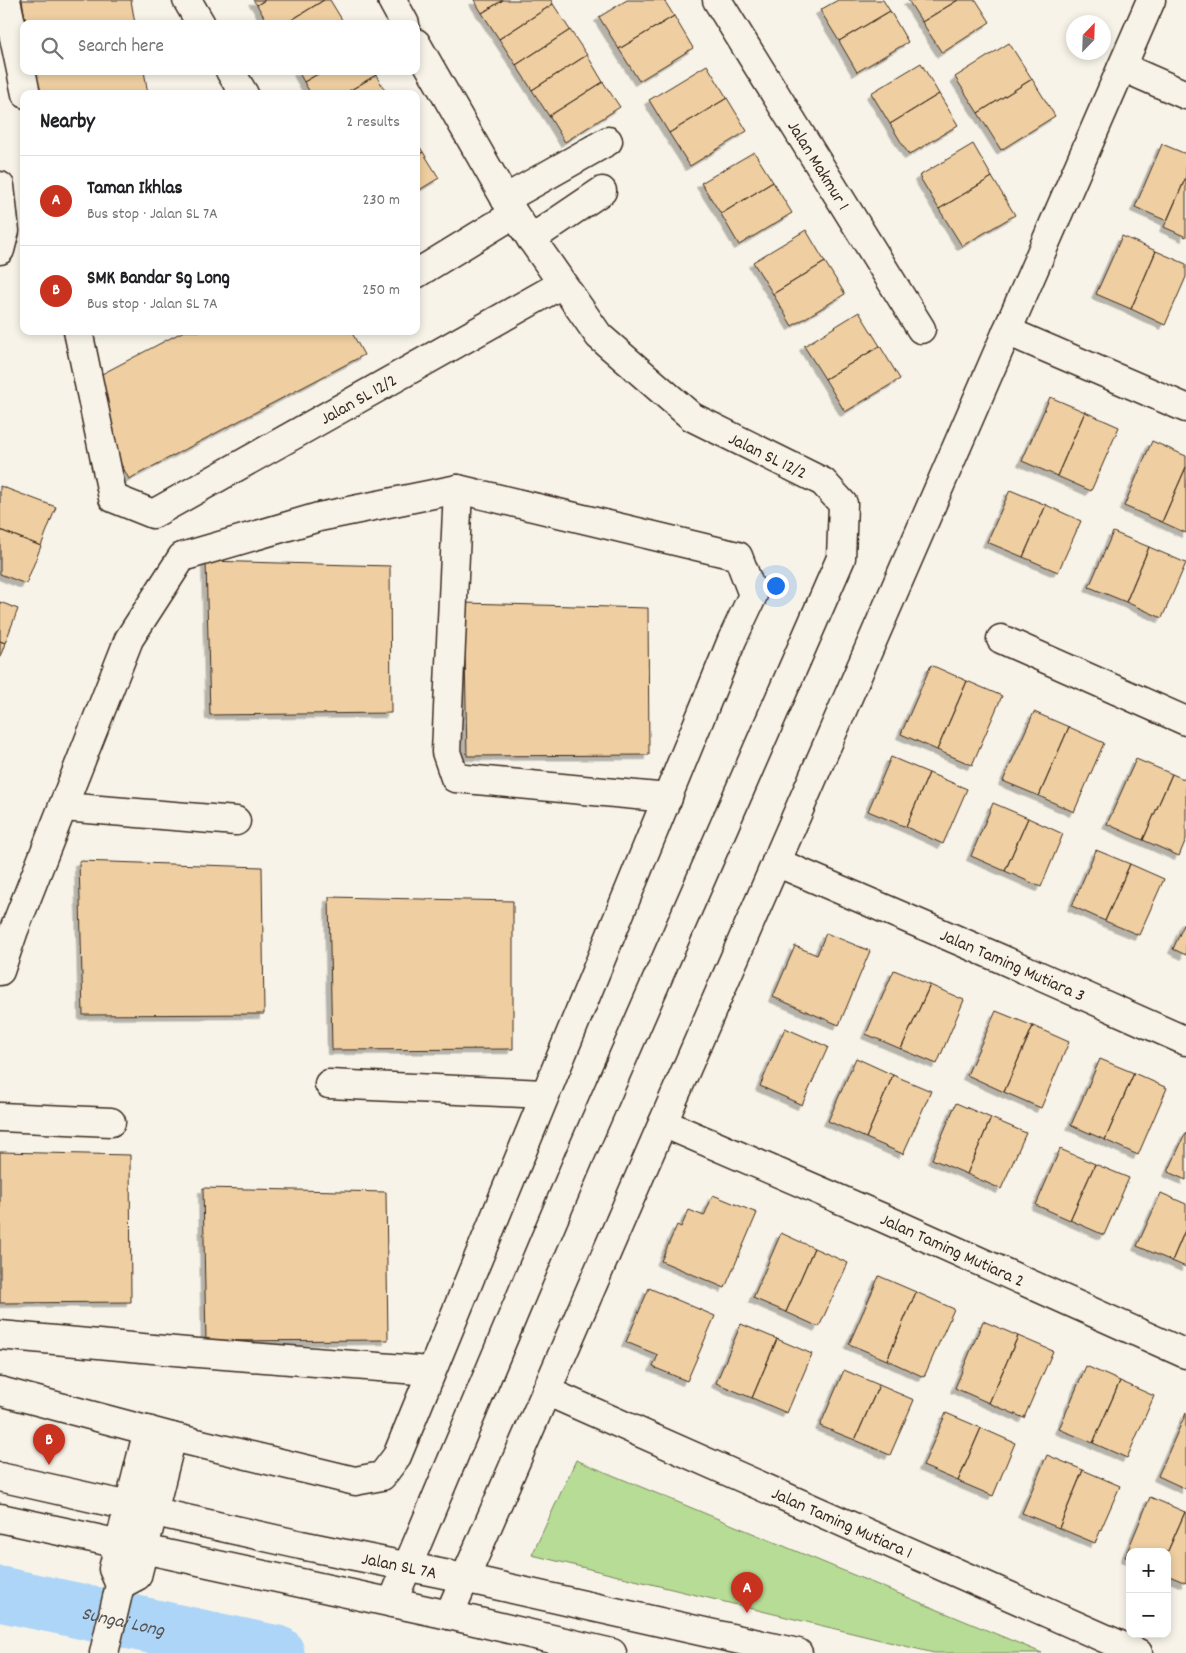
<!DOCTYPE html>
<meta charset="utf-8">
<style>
body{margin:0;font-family:Dekko,sans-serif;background:#f6f6f6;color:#202124}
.controls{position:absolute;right:15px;bottom:15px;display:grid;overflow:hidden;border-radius:10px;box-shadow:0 2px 8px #0003}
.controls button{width:45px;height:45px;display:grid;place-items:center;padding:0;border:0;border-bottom:1px solid #e0e0e0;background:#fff;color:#202124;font:25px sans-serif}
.compass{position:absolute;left:1066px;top:15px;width:45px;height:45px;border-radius:50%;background:#fff;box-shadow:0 2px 8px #0003;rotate:23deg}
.you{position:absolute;left:775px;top:585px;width:18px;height:18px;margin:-12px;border:4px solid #fff;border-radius:50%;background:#1a73e8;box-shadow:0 0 0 8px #1a73e833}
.badge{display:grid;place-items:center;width:32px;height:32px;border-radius:50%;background:#c8321e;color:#fff;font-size:16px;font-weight:700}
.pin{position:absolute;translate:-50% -41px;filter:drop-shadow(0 1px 2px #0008)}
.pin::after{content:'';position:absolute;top:26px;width:18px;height:15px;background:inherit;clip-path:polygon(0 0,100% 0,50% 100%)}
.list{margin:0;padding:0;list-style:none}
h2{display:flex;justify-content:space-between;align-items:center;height:65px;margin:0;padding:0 20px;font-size:21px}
h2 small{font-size:16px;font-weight:400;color:#757577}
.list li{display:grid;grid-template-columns:32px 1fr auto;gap:15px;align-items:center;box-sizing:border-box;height:90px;padding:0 20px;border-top:1px solid #e0e0e0}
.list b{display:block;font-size:19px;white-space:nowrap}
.list p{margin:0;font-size:16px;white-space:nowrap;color:#757577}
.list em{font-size:16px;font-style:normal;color:#757577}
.icon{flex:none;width:28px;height:28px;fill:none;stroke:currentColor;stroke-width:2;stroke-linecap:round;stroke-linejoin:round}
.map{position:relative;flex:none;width:1186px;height:1653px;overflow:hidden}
.search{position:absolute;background:#fff;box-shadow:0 2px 8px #0003;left:20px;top:20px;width:400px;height:55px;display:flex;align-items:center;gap:12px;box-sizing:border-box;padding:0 18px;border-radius:10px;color:#757577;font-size:19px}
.panel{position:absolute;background:#fff;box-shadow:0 2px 8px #0003;left:20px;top:90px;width:400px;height:245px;border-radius:10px}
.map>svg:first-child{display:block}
</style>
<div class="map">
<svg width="1186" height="1653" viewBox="0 0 1186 1653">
<defs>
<filter id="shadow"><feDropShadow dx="-4.5" dy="4.5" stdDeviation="0" flood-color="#0004"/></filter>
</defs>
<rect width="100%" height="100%" fill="#f7f3e8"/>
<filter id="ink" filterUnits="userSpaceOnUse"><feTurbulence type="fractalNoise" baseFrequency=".02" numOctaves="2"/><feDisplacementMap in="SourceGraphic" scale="10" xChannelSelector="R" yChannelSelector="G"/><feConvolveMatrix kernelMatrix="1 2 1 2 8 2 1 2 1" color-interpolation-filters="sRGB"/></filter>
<g filter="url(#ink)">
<!-- green -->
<path fill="#b7dc96" stroke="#79835a" d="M576,1460L1042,1653H934L532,1555Z"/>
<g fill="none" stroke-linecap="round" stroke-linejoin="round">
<!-- river -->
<path stroke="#add5f7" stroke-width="55" id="s1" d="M0,1594L277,1653"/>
</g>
<!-- building -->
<path fill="#efcfa1" stroke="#3b2a1e" filter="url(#shadow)" d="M22,0H131L135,24H26Z
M253,0H265L257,5Z
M265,0H324L285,24H268L257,5Z
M324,0H330L344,23L285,24Z
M474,0H503L482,13Z
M503,0H551L553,4L499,39L482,13Z
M627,0H664L674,16L619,49L599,17Z
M838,0H883L890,11L839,41L820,10Z
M908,0H958L922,22Z
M958,0H976L990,22L942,53L922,22Z
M553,4L570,30L516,65L499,39Z
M890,11L908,42L857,72L839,41Z
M674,16L693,48L639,81L619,49Z
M570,30L587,55L532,90L516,65Z
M1009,43L1032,79L978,113L955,77Z
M587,55L603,82L549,116L532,90Z
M921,63L939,94L890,124L871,93Z
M707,65L727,98L669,133L649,100Z
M35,71H144L148,94H39Z
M298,71H323L304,82Z
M323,71H373L376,75L344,94H311L304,82Z
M376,75L387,94H344Z
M1032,79L1055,116L1001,150L978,113Z
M603,82L620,107L565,142L549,116Z
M939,94L958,125L909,155L890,124Z
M727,98L747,131L690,166L669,133Z
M416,141L423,152L416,157Z
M973,144L992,177L939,209L919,176Z
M1162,144L1186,154V177L1167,221L1135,207Z
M423,152L439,178L416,192V157Z
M754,152L773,182L721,214L701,183Z
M992,177L1015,215L962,246L939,209Z
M1186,177V237L1164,227Z
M773,182L792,213L739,245L721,214Z
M806,230L825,262L773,294L753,262Z
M1122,236L1156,251L1131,309L1096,294Z
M1156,251L1186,264V277L1165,325L1131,309Z
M825,262L845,294L792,326L773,294Z
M859,312L880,346L825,379L804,346Z
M184,331H351L364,355L129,479L79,386Z
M880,346L900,379L845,412L825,379Z
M1050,397L1085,412L1057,476L1022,461Z
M1085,412L1119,427L1091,491L1057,476Z
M1152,441L1186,456V467L1162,522L1124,506Z
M1186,467V533L1162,522Z
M0,486L56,507L41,546L0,530Z
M1010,490L1046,505L1023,557L987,542Z
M1046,505L1081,521L1058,572L1023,557Z
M0,530L41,546L26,584L0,574Z
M1113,532L1149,547L1126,602L1089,587Z
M1149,547L1186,563L1162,618L1126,602Z
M206,561L390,566L391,713L210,715Z
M0,602L18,609L5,643L0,641Z
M464,603L648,608L649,755L467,756Z
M0,641L5,643L0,658Z
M931,665L967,681L937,750L901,734Z
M967,681L1002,696L972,765L937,750Z
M1034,712L1069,727L1039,796L1003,781Z
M1069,727L1104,743L1074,812L1039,796Z
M891,757L929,773L906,827L868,811Z
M1136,759L1172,774L1143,840L1107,824Z
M929,773L967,789L943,844L906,827Z
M1172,774L1186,780V839L1179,856L1143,840Z
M993,803L1028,818L1005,871L971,856Z
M1028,818L1063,834L1041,887L1005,871Z
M1096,850L1130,864L1105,921L1072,906Z
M79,861L262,867L264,1014L83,1015Z
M1130,864L1164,879L1139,935L1105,921Z
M329,897L513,901V1049L332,1050Z
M1186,920V955L1173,949Z
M826,933L870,951L839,1025L773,997L795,946L817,955Z
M894,970L930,985L901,1049L866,1034Z
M930,985L964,1000L937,1064L901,1049Z
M996,1011L1033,1026L1004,1092L967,1075Z
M1033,1026L1069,1042L1041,1108L1004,1092Z
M785,1028L828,1047L802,1105L760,1086Z
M856,1058L893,1075L866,1138L828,1121Z
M1100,1059L1134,1073L1105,1140L1071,1125Z
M1134,1073L1167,1088L1138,1155L1105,1140Z
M893,1075L931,1091L903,1154L866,1138Z
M956,1103L991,1118L967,1174L932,1159Z
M991,1118L1026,1133L1001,1189L967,1174Z
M1186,1132V1180L1168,1172Z
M1060,1149L1095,1164L1070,1220L1036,1205Z
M0,1152L130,1155L131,1302L0,1303Z
M1095,1164L1129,1178L1104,1235L1070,1220Z
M203,1188L386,1192L388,1340L206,1341Z
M1161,1193L1186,1204V1228L1172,1261L1137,1246Z
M713,1195L757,1213L725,1288L661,1261L677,1225L681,1227L689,1210L704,1216Z
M1186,1228V1267L1172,1261Z
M781,1233L814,1248L786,1312L753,1298Z
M814,1248L848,1263L819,1327L786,1312Z
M879,1276L916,1292L887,1360L849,1344Z
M649,1288L715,1316L687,1381L653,1367L658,1355L626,1342Z
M916,1292L954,1309L924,1377L887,1360Z
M983,1321L1018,1336L989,1403L955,1388Z
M741,1324L777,1339L752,1398L716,1383Z
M1018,1336L1053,1351L1024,1418L989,1403Z
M777,1339L812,1354L787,1413L752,1398Z
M1086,1366L1120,1381L1093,1443L1059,1429Z
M844,1370L879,1385L855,1440L820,1426Z
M1120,1381L1154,1396L1127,1458L1093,1443Z
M879,1385L914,1400L890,1455L855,1440Z
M946,1413L981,1428L958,1481L923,1466Z
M1186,1413V1489L1158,1476Z
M981,1428L1015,1443L993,1496L958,1481Z
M1047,1455L1083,1470L1059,1528L1022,1513Z
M1083,1470L1120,1486L1095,1543L1059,1528Z
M1150,1497L1185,1512L1167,1553V1552H1130V1559L1125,1557Z
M1185,1512H1186V1583L1167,1575V1553Z"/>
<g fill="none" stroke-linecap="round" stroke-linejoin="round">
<!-- minor casing -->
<g stroke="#3b2a1e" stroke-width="31">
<g id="minor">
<path d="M6,0L26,94"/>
<path d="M187,0L201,24"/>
<path d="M392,0L405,24"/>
<path id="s2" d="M717,0L921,329"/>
<path d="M1122,67L1186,95"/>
<path d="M230,71L244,94"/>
<path d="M0,186L5,231L0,250"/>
<path d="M505,199L608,141"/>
<path d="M531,239L602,191"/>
<path d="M416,274L514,214"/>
<path id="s3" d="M78,331L113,498L153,514L562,284"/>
<path d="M1007,331L1186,408"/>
<path d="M458,489L446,752L455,778L668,798"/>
<path d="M1001,639L1186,721"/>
<path d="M63,807L236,821"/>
<path id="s4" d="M776,862L999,958L1186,1041"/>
<path d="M0,971L14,930L129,639L182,557L319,517L458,489L738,556L753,595L732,640L397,1456L382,1476L355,1481L172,1437L0,1391"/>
<path d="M329,1084L544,1094"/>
<path d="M0,1117L111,1122"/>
<path id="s5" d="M663,1123L883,1218L1186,1354"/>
<path d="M0,1335L186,1352L430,1371"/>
<path id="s6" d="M546,1391L1138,1653"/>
<path id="s7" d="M0,1477L301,1545L464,1578L798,1653"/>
<path d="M0,1518L449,1615L612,1653"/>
<path d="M120,1585L137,1576L172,1437"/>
<path d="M392,1603L580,1156L841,558L843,504L823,482L692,417L599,336L514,214L416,43"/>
<path d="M449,1615L1151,0"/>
<path d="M104,1653L120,1585L113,1569L148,1430"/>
</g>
</g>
<!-- minor -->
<use href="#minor" stroke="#f7f3e8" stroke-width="28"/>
</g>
</g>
<g text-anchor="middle" stroke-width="5" stroke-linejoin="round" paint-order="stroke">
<!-- street labels -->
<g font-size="18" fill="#3b2a1e" stroke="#f7f3e8">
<text dy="6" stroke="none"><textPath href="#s2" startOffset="194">Jalan Makmur 1</textPath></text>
<text dy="6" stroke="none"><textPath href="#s3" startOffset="449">Jalan SL 12/2</textPath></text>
<text transform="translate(768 455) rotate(26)" y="6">Jalan SL 12/2</text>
<text dy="6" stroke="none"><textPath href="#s4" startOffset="258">Jalan Taming Mutiara 3</textPath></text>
<text dy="6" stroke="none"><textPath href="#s5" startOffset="316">Jalan Taming Mutiara 2</textPath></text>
<text dy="6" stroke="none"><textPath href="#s6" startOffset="324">Jalan Taming Mutiara 1</textPath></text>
<text dy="6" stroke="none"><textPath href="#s7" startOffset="409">Jalan SL 7A</textPath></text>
</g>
<!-- water labels -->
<g font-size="19" font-style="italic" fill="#585554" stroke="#f7f3e8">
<text dy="7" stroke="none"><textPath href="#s1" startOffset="126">Sungai Long</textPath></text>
</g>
</g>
</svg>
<div class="controls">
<button>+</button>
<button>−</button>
</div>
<svg class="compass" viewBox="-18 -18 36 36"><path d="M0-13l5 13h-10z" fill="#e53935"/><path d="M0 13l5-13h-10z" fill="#757577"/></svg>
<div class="you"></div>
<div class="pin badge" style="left:747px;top:1613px">A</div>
<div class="pin badge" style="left:49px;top:1465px">B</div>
<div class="search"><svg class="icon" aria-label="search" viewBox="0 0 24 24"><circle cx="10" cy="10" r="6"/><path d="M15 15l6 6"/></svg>Search here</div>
<section class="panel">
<h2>Nearby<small>2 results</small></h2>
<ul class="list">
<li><span class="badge">A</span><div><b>Taman Ikhlas</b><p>Bus stop · Jalan SL 7A</p></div><em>230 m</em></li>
<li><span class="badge">B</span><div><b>SMK Bandar Sg Long</b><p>Bus stop · Jalan SL 7A</p></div><em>250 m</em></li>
</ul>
</section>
</div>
